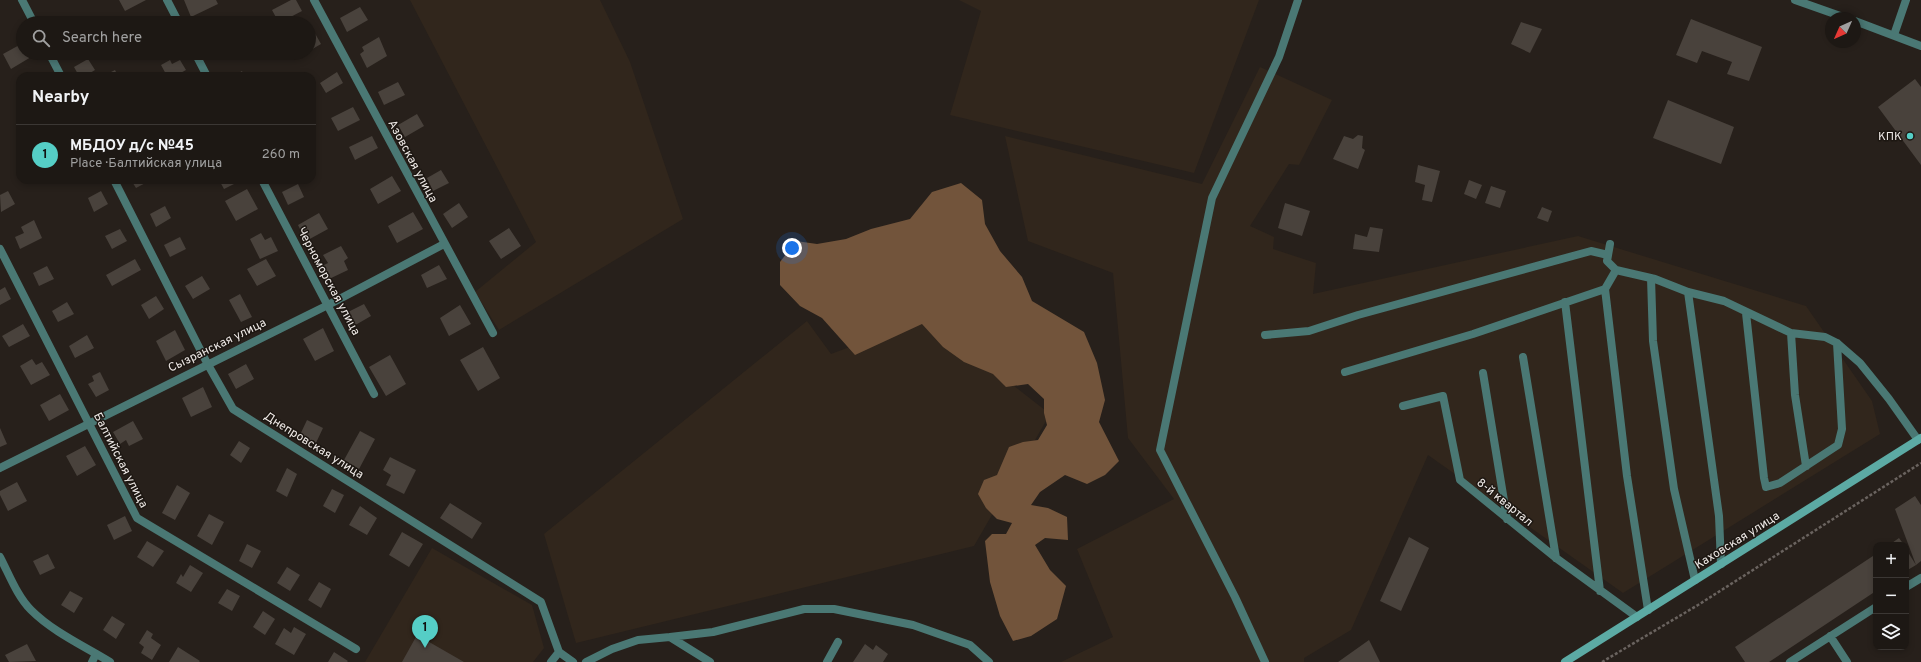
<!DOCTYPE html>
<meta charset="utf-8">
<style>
body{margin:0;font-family:Overpass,sans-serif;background:#25211d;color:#f1f3f6}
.controls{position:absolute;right:12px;bottom:12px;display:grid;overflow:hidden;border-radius:8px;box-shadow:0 2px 6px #0003}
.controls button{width:36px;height:36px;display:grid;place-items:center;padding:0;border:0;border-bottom:1px solid #3b3734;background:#1d1814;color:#f1f3f6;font:20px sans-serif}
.compass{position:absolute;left:1825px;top:12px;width:36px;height:36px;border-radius:50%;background:#1d1814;box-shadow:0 2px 6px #0003;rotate:225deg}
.you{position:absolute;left:792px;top:248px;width:14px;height:14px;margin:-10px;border:3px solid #fff;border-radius:50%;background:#1a73e8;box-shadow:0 0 0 6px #1a73e833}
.badge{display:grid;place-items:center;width:26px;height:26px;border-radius:50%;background:#55cec6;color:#111;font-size:13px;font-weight:700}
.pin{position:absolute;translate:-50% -33px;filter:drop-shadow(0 1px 2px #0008)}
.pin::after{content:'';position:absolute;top:21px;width:14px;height:12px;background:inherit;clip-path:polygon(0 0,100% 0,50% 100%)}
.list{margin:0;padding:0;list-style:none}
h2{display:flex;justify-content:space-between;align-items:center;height:52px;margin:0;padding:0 16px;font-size:17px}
h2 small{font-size:13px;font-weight:400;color:#a0a0a0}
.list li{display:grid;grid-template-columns:26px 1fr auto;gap:12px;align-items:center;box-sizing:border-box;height:60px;padding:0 16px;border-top:1px solid #3b3734}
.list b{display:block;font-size:15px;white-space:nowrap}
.list p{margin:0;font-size:13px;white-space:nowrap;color:#a0a0a0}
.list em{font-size:13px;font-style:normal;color:#a0a0a0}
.icon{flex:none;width:22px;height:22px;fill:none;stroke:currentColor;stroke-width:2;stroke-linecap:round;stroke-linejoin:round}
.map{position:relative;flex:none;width:1921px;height:662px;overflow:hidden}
.search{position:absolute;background:#1d1814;box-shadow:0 2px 6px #0003;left:16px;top:16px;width:300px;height:44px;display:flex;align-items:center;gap:10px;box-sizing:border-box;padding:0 14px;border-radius:22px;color:#a0a0a0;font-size:15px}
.panel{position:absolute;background:#1d1814;box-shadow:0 2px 6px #0003;left:16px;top:72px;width:300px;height:112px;border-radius:12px}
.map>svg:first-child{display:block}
</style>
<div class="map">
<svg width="1921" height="662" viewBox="0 0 1921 662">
<rect width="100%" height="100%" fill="#27201b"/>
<!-- built -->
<path fill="#31261c" d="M410,0H600L630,62L683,219L499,330L475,292L536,242Z
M959,0H1259L1194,173L950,115L981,11Z
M1260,67L1332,100L1299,165L1289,164L1250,226L1274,237L1273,249L1316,263L1313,294L1578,236L1806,306L1872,401L1880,434L1623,593L1428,455L1351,630L1304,658V662H1061L1113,637L1077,549L1174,499L1128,438L1113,273L1028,241L1005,136L1202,184Z
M927,318L1050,414L974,546L576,643L544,534L807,321L831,354Z
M432,548L532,605L544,648L533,662H365Z"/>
<!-- forest -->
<path fill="#72543b" d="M961,183L982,200L985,224L1000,251L1022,277L1032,301L1084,332L1097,363L1105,400L1099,422L1119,461L1105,475L1087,484L1065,475L1040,492L1031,505L1048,508L1067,517L1068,540L1045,538L1035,545L1050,570L1066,586L1057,619L1031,636L1013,641L1000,616L990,582L985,541L992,534H1006L1012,523L997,519L986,508L978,494L984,480L997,475L1009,447L1023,442L1038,440L1047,425L1044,413V399L1028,384L1006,387L993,374L964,362L943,347L922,324L855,355L822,318L800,306L780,285V262L796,241L817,244L846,239L871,229L910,219L932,192Z"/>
<!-- building -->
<path fill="#49423c" d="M119,0H146L125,11Z
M184,0H216L218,4L191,17Z
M291,0H296L302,11L279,23L272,10Z
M360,7L368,20L347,32L340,18Z
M72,19L74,23H63Z
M1691,19L1762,47L1749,81L1727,74L1732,62L1702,51L1697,63L1676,55Z
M1521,22L1542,29L1530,53L1511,44Z
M312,28L321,44L309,51V30Z
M379,37L387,56L367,68L360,54L364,51L362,47Z
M23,43V53H29L31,57L11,69L3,54Z
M88,59L95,70L85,76H79L74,67Z
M170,60L172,64L180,60L186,70L175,76H167L161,65Z
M115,70L118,76H103Z
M242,71L244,76H233Z
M337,72L343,83L326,93L320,83Z
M1915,79L1921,87V165L1878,107Z
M398,82L405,95L384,105L378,92Z
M1668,100L1734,127L1721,164L1653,138Z
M353,107L360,120L338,131L331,118Z
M417,114L424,126L405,137L398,125Z
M1358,135L1363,136L1362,148L1365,150L1358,169L1333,159L1344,136L1353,139Z
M372,136L378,148L355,160L349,147Z
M1418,165L1440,171L1432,202L1422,200L1425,185L1415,182Z
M441,170L449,183L433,191L427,178Z
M392,176L401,191L378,204L370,189Z
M131,180H151L136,188Z
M219,180H242L224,189Z
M1469,180L1482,185L1476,199L1464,194Z
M298,184L304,197L288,205L282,192Z
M1491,186L1506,191L1500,208L1485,203Z
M247,189L258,209L236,221L225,201Z
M8,191L15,204L1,212L0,195Z
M101,191L108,204L94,212L88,198Z
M459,203L468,217L452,228L443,214Z
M1285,203L1310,211L1302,236L1278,228Z
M165,206L171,218L156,227L150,214Z
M1542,207L1552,211L1548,222L1537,218Z
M413,212L423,229L397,243L388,226Z
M319,213L328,229L306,241L298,225Z
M34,220L42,238L20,249L15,237L24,233L21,227Z
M1370,227L1383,229L1379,252L1353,249L1355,234L1367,237Z
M509,228L521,246L501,259L489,241Z
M120,229L127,241L112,249L105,236Z
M261,233L265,240L271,237L278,251L260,259L250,239Z
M180,237L186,249L170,257L164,245Z
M341,246L348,258L344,261L348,270L327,280L320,267L328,263L323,255Z
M135,259L141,270L112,286L106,275Z
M266,259L276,276L257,286L247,269Z
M439,265L447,279L427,288L421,275Z
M47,266L54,279L39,286L33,273Z
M202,276L210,289L193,299L185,286Z
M5,287L11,299L0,305V290Z
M240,294L252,317L241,322L229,300Z
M156,296L164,309L149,319L141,305Z
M67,302L74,314L58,322L52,311Z
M364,304L371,316L352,327L344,314Z
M460,305L471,324L449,336L440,318Z
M23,324L30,336L9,347L2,336Z
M323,328L334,351L315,361L303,339Z
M175,330L185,350L166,361L156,341Z
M87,335L94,348L75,358L69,346Z
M483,347L500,378L478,391L460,360Z
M390,355L406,384L386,396L369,367Z
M32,359L36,365L42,362L50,375L31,385L20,366Z
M246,364L254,379L236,389L228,374Z
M100,372L109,390L96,397L88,384L94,381L92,376Z
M203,387L212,407L191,417L182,398Z
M60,394L69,410L49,421L40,405Z
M307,420L323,428L315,445L299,437Z
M133,421L143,439L129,446L126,440L120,444L113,432Z
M0,428L7,444L0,447Z
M360,431L375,439L359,469L344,460Z
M239,441L250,448L241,463L230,455Z
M85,446L96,465L77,476L66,456Z
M390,457L416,470L404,494L386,485L391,475L383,470Z
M287,468L297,474L287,497L276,491Z
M17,482L27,501L8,511L0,495V491Z
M177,485L190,493L175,520L162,513Z
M332,489L344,495L335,513L323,506Z
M1915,496L1921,505V561L1916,565L1906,571V549L1916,565L1895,509Z
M450,503L482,523L472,539L440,518Z
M360,506L377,518L367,535L349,525Z
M209,514L224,522L212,545L197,536Z
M125,516L132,531L114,540L107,525Z
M402,532L423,544L409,567L389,555Z
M1409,537L1429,548L1401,611L1380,601Z
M1899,538L1904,545H1889Z
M147,541L164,551L153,567L137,557Z
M247,544L261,551L252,568L239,561Z
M48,554L55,568L40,575L33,561Z
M1876,554V591L1769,662H1745L1735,647Z
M190,565L203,573L191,592L176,583L181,574L183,577Z
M287,567L300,575L290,591L277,583Z
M319,582L331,589L321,608L308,600Z
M227,589L240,596L232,611L218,603Z
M70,591L83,598L74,613L61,605Z
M263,611L275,619L265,635L253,627Z
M112,616L125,624L116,639L103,630Z
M294,627L306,634L294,655L275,644L284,628L291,633Z
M147,630L153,634L151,638L161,645L152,660L141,653L144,647L139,643Z
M417,635L464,662H402Z
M1369,640L1380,662H1338Z
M27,644L36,661L9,662L5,655Z
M865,644L873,650L876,645L888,654L883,662H853Z
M178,647L200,661L199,662H169Z
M334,652L348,661L347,662H328Z"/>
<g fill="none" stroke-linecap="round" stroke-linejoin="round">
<!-- path -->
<path stroke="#6a635f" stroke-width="2.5" stroke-dasharray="3 2" stroke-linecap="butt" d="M1602,662L1698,605L1921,463"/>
<!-- service -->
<path stroke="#4a7874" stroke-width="8" d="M1894,35L1906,0
M1610,244L1607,261L1616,270L1655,279L1688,292L1724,301L1791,333L1825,337L1837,343L1860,363L1889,399L1918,440
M1651,278L1653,341L1674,489L1695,580
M1605,289L1627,476L1648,610
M1688,292L1719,516L1721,564
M1565,302L1600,591
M1746,313L1764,478L1766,487L1780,483L1838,445L1842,429L1837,343
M1791,333L1795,395L1806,466
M1265,335L1309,331L1358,315L1591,251L1608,255
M1523,357L1556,558
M1345,372L1473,334L1605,289L1616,270
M1483,373L1507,519
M1403,406L1443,396L1460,480L1556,558L1637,617
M1906,587L1921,578
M1830,636L1847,662
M670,637L713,632L804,609H834L913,625L970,645L989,662
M586,662L612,649L638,640L670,637L710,662
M1265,662L1235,597L1160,450L1212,198L1279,57L1298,0
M1790,662L1876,607"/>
<!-- minor -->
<path stroke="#4a7874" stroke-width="8" d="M22,0L34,23
M167,0L179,23
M314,0L493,333
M49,53L61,76
M195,53L207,76
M114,180L207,363L233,409L541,602L559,652L573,662
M262,180L374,394
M0,249L137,518L356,649
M0,468L328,305L444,244
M92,662L96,654
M551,662L559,652
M827,662L838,642"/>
<!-- tertiary -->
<path stroke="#4a7874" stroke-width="8" d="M1795,0L1846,18
M1855,21L1921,46
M0,557C9,574 17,596 31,610C53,632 84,646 110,662"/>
<!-- secondary -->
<path stroke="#5caaa4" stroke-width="8" d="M1565,662L1921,438"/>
</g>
<!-- markers -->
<circle fill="#55cec6" stroke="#1d1712" stroke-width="1.5" cx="1910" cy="136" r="4"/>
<g text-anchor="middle" stroke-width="3" stroke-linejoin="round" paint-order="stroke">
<!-- poi labels -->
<g font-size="12" fill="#efeae7" stroke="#1d1712" text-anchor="end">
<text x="1902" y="140">КПК</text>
</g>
<!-- street labels -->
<g font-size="12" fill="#efeae7" stroke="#1d1712">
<text transform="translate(413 161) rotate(62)" y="4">Азовская улица</text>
<text transform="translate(329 281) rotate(62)" y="4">Черноморская улица</text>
<text transform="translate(217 345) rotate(-26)" y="4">Сызранская улица</text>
<text transform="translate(314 445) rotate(32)" y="4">Днепровская улица</text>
<text transform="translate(121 460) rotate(63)" y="4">Балтийская улица</text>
<text transform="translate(1505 502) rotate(39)" y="4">8-й квартал</text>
<text transform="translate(1737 540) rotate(-32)" y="4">Каховская улица</text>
</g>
</g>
</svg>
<div class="controls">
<button>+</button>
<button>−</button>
<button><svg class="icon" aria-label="layers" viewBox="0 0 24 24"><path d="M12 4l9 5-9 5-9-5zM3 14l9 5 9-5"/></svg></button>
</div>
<svg class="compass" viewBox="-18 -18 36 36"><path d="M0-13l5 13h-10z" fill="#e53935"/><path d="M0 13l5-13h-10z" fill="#a0a0a0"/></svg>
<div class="you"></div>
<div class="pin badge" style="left:425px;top:648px">1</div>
<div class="search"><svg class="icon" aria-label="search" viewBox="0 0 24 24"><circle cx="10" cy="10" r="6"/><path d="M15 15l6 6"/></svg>Search here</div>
<section class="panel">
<h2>Nearby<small></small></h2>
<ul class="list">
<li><span class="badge">1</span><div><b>МБДОУ д/с №45</b><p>Place · Балтийская улица</p></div><em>260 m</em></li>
</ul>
</section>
</div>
